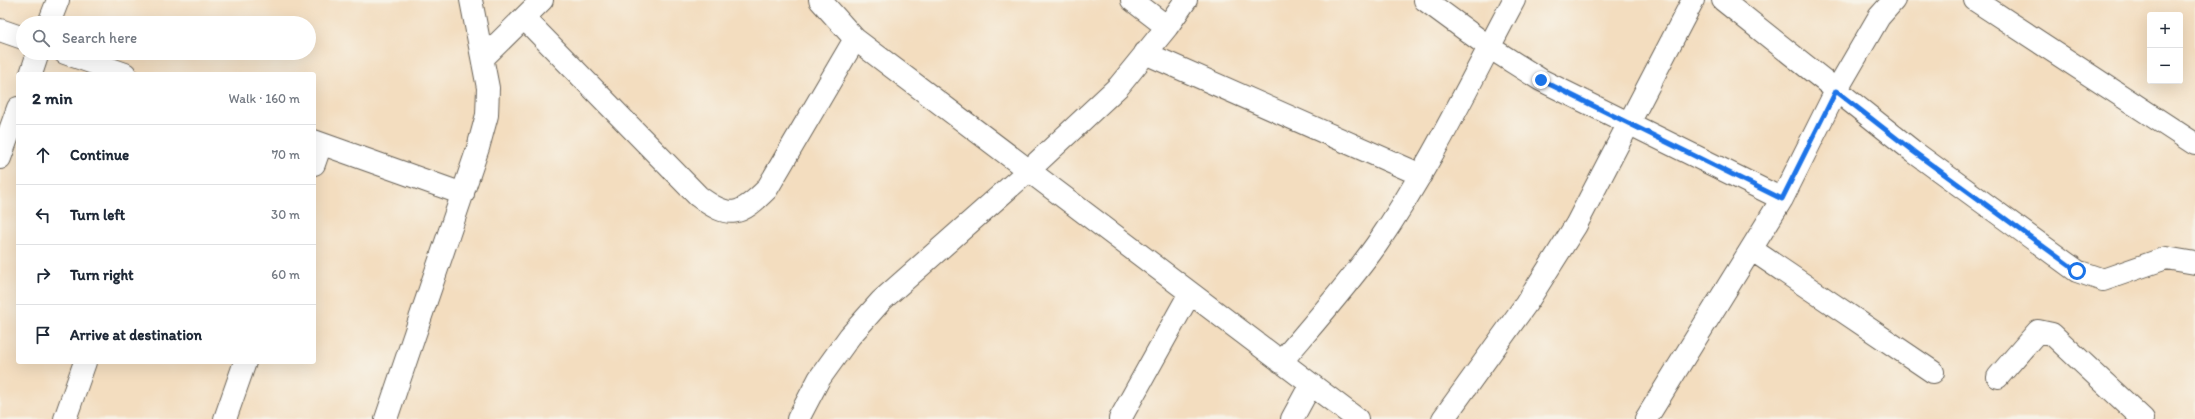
<!DOCTYPE html>
<meta charset="utf-8">
<style>
body{margin:0;font-family:Itim,sans-serif;background:#f6f6f7;color:#1f2937}
.controls{position:absolute;right:12px;top:12px;display:grid;overflow:hidden;border-radius:4px;box-shadow:0 4px 16px #0002}
.controls button{width:36px;height:36px;display:grid;place-items:center;padding:0;border:0;border-bottom:1px solid #e0e1e3;background:#fff;color:#1f2937;font:20px sans-serif}
.stop{position:absolute;width:12px;height:12px;margin:-9px;border:3px solid #1a73e8;border-radius:50%;background:#fff}
.stop.end{background:#1a73e8;border-color:#fff;box-shadow:0 1px 4px #0008}
.list{margin:0;padding:0;list-style:none}
h2{display:flex;justify-content:space-between;align-items:center;height:52px;margin:0;padding:0 16px;font-size:17px}
h2 small{font-size:13px;font-weight:400;color:#747a83}
.list li{display:grid;grid-template-columns:26px 1fr auto;gap:12px;align-items:center;box-sizing:border-box;height:60px;padding:0 16px;border-top:1px solid #e0e1e3}
.list b{display:block;font-size:15px;white-space:nowrap}
.list em{font-size:13px;font-style:normal;color:#747a83}
.icon{flex:none;width:22px;height:22px;fill:none;stroke:currentColor;stroke-width:2;stroke-linecap:round;stroke-linejoin:round}
.map{position:relative;flex:none;width:2195px;height:419px;overflow:hidden}
.search{position:absolute;background:#fff;box-shadow:0 4px 16px #0002;left:16px;top:16px;width:300px;height:44px;display:flex;align-items:center;gap:10px;box-sizing:border-box;padding:0 14px;border-radius:22px;color:#747a83;font-size:15px}
.panel{position:absolute;background:#fff;box-shadow:0 4px 16px #0002;left:16px;top:72px;width:300px;height:292px;border-radius:4px}
.map>svg:first-child{display:block}
</style>
<div class="map">
<svg width="2195" height="419" viewBox="0 0 2195 419">
<rect width="100%" height="100%" fill="#f7f3e8"/>
<filter id="ink" filterUnits="userSpaceOnUse"><feTurbulence type="fractalNoise" baseFrequency=".025" numOctaves="2"/><feDisplacementMap in="SourceGraphic" scale="8" xChannelSelector="R" yChannelSelector="G"/><feConvolveMatrix kernelMatrix="1 2 1 2 8 2 1 2 1" color-interpolation-filters="sRGB"/></filter>
<filter id="wash" filterUnits="userSpaceOnUse"><feTurbulence type="fractalNoise" baseFrequency=".012" numOctaves="4" result="noise"/><feDisplacementMap in="SourceGraphic" scale="16" xChannelSelector="R" yChannelSelector="G"/><feGaussianBlur stdDeviation="0.9" result="paint"/><feColorMatrix in="noise" values="0 0 0 0 0 0 0 0 0 0 0 0 0 0 0 0 0 1.4 0 .05"/><feComposite in="paint" operator="in"/></filter>
<g filter="url(#wash)">
<rect width="100%" height="100%" fill="#f3ddbf"/>
</g>
<g filter="url(#ink)">
<g fill="none" stroke-linecap="round" stroke-linejoin="round">
<!-- street casing -->
<g stroke="#676055" stroke-width="24">
<path id="street" d="M820,0L855,39L1357,419
M1132,0L1167,27
M1425,0L1489,47L1541,80L1782,199
M1723,0L1914,152L2077,271L2103,280L2166,258L2195,263
M1975,0L2195,144
M524,18L698,196C730,220 740,216 767,189L855,39
M49,23L58,0
M0,30L23,38
M65,53L125,74
M1145,53L1421,175
M483,58L542,0
M31,74L38,53
M314,141L463,194
M0,158L18,108
M314,164L321,144
M1751,249L1933,372
M1281,362C1314,323 1348,285 1377,244C1430,167 1470,82 1514,0
M1998,377L2038,331L2052,334L2143,419
M65,419L85,362
M225,419L245,362
M386,419L478,148L487,115L488,88L471,0
M798,419L819,379L850,336L881,301L1028,171L1119,86L1167,27L1186,0
M1120,419L1190,293
M1292,419L1311,384
M1443,419L1526,304L1576,225L1693,0
M1646,419L1782,199L1836,91L1879,17L1894,0"/>
</g>
<!-- street -->
<use href="#street" stroke="#fff" stroke-width="22"/>
</g>
</g>
<g fill="none" stroke-linecap="round" stroke-linejoin="round" filter="url(#ink)">
<!-- route -->
<path stroke="#1a73e8" stroke-width="5" d="M1541,80L1782,199L1836,91L1914,152L2077,271"/>
</g>
</svg>
<div class="controls">
<button>+</button>
<button>−</button>
</div>
<div class="stop" style="left:2077px;top:271px"></div>
<div class="stop end" style="left:1541px;top:80px"></div>
<div class="search"><svg class="icon" aria-label="search" viewBox="0 0 24 24"><circle cx="10" cy="10" r="6"/><path d="M15 15l6 6"/></svg>Search here</div>
<section class="panel">
<h2>2 min<small>Walk · 160 m</small></h2>
<ul class="list">
<li><svg class="icon" aria-label="ahead" viewBox="0 0 24 24"><path d="M12 20V5M6 11l6-6 6 6"/></svg><div><b>Continue</b></div><em>70 m</em></li>
<li><svg class="icon" aria-label="left" viewBox="0 0 24 24"><path d="M17 20v-9H6M10 6l-5 5 5 5"/></svg><div><b>Turn left</b></div><em>30 m</em></li>
<li><svg class="icon" aria-label="right" viewBox="0 0 24 24"><path d="M7 20v-9h11M14 6l5 5-5 5"/></svg><div><b>Turn right</b></div><em>60 m</em></li>
<li><svg class="icon" aria-label="arrive" viewBox="0 0 24 24"><path d="M6 21V4h12l-3 4 3 4H6"/></svg><div><b>Arrive at destination</b></div></li>
</ul>
</section>
</div>
